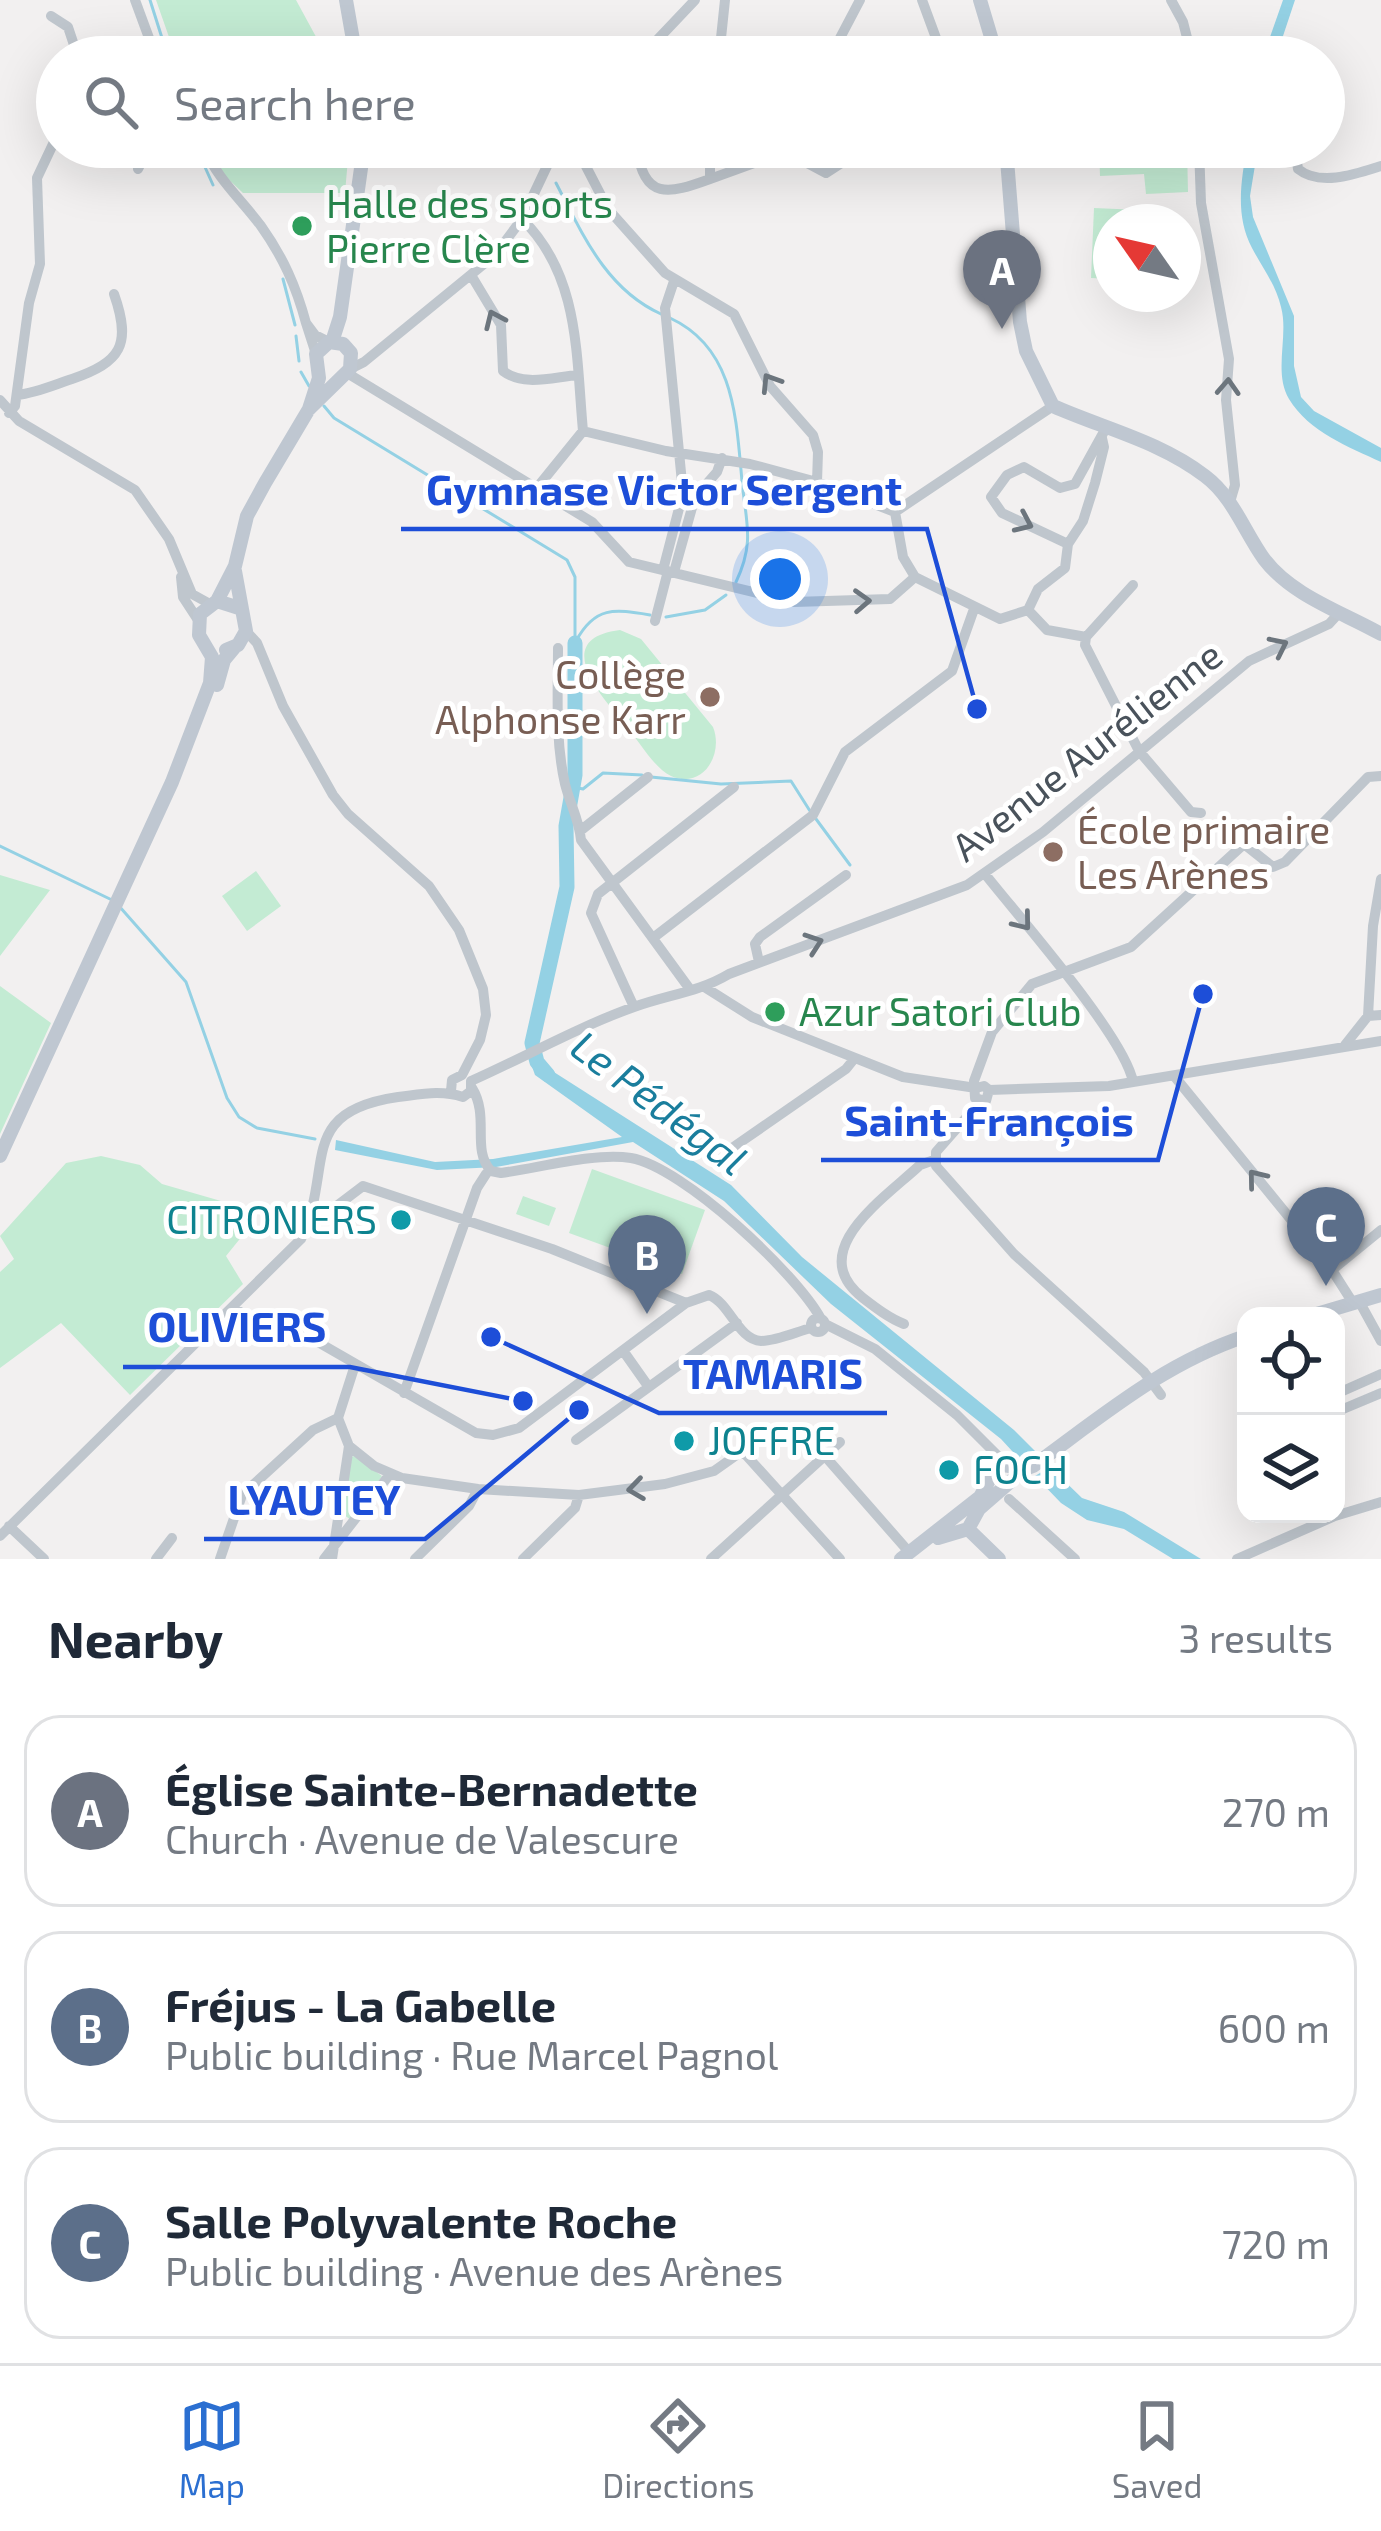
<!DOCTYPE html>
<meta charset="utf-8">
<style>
body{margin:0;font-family:"Exo 2",sans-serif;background:#f6f6f7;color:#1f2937}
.controls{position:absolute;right:36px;bottom:36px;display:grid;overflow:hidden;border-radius:24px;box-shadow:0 12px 48px #0002}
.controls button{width:108px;height:108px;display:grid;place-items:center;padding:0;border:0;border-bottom:3px solid #e0e1e3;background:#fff;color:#1f2937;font:60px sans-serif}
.compass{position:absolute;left:1093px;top:204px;width:108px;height:108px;border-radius:50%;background:#fff;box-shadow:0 12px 48px #0002;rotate:304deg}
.you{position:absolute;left:780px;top:579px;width:42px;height:42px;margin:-30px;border:9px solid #fff;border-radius:50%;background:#1a73e8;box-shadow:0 0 0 18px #1a73e833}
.badge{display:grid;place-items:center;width:78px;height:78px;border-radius:50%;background:#2b6fd1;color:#fff;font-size:39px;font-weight:700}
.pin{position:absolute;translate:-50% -99px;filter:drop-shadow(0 3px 6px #0008)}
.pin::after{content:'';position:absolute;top:63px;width:42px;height:36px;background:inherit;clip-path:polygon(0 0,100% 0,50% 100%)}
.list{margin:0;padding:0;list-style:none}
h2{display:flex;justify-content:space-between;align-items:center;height:156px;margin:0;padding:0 48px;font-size:51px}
h2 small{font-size:39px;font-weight:400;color:#747a83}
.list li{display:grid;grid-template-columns:78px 1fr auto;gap:36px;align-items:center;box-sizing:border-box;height:192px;margin:0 24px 24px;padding:0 24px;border:3px solid #e0e1e3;border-radius:36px}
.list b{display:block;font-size:45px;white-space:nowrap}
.list p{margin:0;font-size:39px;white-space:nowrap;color:#747a83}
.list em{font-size:39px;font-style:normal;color:#747a83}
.icon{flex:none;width:66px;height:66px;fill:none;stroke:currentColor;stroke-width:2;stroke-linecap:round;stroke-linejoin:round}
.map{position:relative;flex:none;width:1381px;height:1559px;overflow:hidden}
.search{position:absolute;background:#fff;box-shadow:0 12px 48px #0002;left:36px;right:36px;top:36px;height:132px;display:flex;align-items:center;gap:30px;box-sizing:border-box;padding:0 42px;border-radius:66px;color:#747a83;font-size:45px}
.sheet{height:804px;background:#fff}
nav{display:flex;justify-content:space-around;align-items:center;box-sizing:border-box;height:168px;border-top:3px solid #e0e1e3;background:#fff;font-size:33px;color:#747a83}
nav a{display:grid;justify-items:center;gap:6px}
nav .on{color:#2b6fd1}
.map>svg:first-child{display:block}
</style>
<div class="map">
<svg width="1381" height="1559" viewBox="0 0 1381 1559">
<rect width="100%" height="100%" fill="#f2f0f0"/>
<!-- green -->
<path fill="#c3ebd3" d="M156,0H296L327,57H176Z
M210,147H349L345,193H243L223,174Z
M1099,147H1187L1188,192L1146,194L1144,174L1100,176Z
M1094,208L1164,211L1163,222H1111V279L1091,278Z
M620,630L641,639L713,727C724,754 703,790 671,776C654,768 639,741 627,727C605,700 547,639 620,630Z
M256,871L281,906L247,931L222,896Z
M0,875L50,890L0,956Z
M0,986L51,1023L0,1134Z
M101,1156L140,1165L162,1184L221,1201L243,1235L226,1256L243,1284L130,1395L61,1323L0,1368V1272L14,1259L0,1236L66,1163Z
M592,1169L705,1210L682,1274L569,1233Z
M523,1196L556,1208L549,1226L516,1214Z
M354,1456L382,1476L351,1520L344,1515L351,1457Z"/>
<!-- water -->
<path fill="#94d1e4" d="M1283,0H1295L1276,57H1263Z
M1247,147H1258L1250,196L1253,217L1294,316V366L1301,397L1314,411L1381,448V462C1349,447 1309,432 1289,399C1273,372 1289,336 1281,307C1276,285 1262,267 1252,248C1235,216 1241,181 1247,147Z
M540,1057L546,1067L731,1185L802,1257L1014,1430L1036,1452L1022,1462L1001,1439L831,1304L724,1201L633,1142L496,1167L437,1170L335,1150L336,1140L435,1162L493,1159L622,1137L535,1075L530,1061Z
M1050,1467L1082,1498L1124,1512L1201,1559H1173L1124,1529L1087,1520L1061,1503L1035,1476Z"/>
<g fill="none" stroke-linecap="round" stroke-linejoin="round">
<!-- stream -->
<path stroke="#94d1e4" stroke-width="3" d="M150,0L168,57
M196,147L213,185
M556,183C583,235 606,289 661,314
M283,279L295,325
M670,318C735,348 736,418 742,481C746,523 755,542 736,582
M296,336L299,361
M301,372L309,386
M324,406L334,418L567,560L575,577V643
M666,617L705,610L726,595
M576,641C595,606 614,609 650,615
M651,777L721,784L791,781L810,811
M573,787L583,789L603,773L642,775
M816,819L850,865
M0,846L112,900
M119,906L186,982L227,1098L239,1117L257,1128L315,1139"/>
<!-- river -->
<path stroke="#94d1e4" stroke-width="15" d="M548,1075L537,1062L532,1043L567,887L566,826L575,775V643"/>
<!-- minor -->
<path stroke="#bfc6cd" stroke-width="10" d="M135,0L156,57
M922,0L943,57
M1171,0L1183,22L1192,57
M51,16L68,27L78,57
M641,57L695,0
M719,57L725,0
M830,57L860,0
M204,147C217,179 241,199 261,226C283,257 296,286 306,323
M576,147L608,209L665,273L734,314L770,386L813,435L818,452L817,482
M637,147C643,201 669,194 710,179
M710,147V179L771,157L784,147
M1199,147L1201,203L1229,359L1226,400L1235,485L1230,502
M1295,147L1298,169C1320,187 1356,174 1381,166
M783,150L826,173L866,147
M101,154L104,147
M910,160L912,147
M138,169L149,147
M522,219C580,275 576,356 583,431L666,451L750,464L817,482L895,512
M471,275L501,325L503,371C524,387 553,377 578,375
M316,354L306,323L315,335L329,342
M350,369L364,362L495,255L522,219L556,147
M347,373L592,522L629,562L794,602L890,599L915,577
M17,395C36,393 54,385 72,379C121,362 132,345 114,294
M0,400L19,421L135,490L169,539L192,594L210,604
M9,413L15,406L29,303L40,264L37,178L54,142
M536,489L583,431
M895,512L903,557L915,577L1000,619L1028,610
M895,512L1053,406
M1068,544L1002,513L991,497L1007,475L1024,467L1060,488L1075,484L1106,428
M663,570L683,493L665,308L674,281
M674,572L695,497L717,472L722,458
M181,577L183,597L198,620
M1028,610L1047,630L1086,637L1085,645L1139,751L1191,812L1201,813
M1028,610L1038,589L1065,568L1068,544L1083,521L1095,483L1104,447L1102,438
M655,621L668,571
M246,631L257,643L283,706L333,795L348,814L429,886L459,930L483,989L486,1015L480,1040L462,1075L452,1080L451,1091
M1086,637L1133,585
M558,648C558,693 555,740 565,784C570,804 579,819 581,840L689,988
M580,831L648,777
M985,874C1018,916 1125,1037 1133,1082
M653,938L813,815L845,752L952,671L974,609
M759,962L755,944L760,937L846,875
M706,988L752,1017L903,1077L976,1088L984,1086L989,1090L1109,1086L1381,1041
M634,1007L591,913L598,894L734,787
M1368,1016L1373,926L1381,879
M1345,1045L1368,1016L1381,1015
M1175,1077L1332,1270L1353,1303
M471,1081C525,1057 578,1027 634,1007C667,995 699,992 729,974L967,885L1043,832L1249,661L1329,624L1339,613
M472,1088C490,1117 471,1149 491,1171L501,1173C539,1168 595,1152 631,1158C683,1167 796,1273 821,1319
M989,1090L986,1101L975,1098L974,1081L992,1032L1032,984L1131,947L1244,844L1273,867L1285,862L1368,777L1381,776
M980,1102L936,1152V1166L1014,1254L1144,1372L1161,1395
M732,1148L846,1069L854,1059
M334,1208L363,1186L552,1249L686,1303
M1332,1270L1381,1230
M1359,1301L1381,1341
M233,1307L253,1321L316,1341L476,1433L493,1435L519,1428L686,1303L709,1295C730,1303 738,1340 761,1341C776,1341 796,1332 811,1328
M811 1325a7 7 0 1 1 14 0a7 7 0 1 1-14 0Z
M825,1324L875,1349L957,1415L1005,1463
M904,1324C889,1318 876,1308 863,1298C803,1251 885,1198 920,1165L934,1160
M624,1352L648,1386
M404,1393L477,1188L486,1174
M1336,1394L1381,1374
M1336,1412L1381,1393
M576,1440L737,1323
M349,1446L374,1466L402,1478L478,1489L579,1495L665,1484L714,1471L738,1454H745L840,1559
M824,1455L909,1552
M1009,1499L1075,1559
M9,1526L44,1559
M0,1536L301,1239C335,1167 295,1112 398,1097C423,1094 441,1090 463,1097L471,1091V1081
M156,1559L172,1538
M220,1559L242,1495L313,1430L338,1418
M324,1559L390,1474
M332,1559L349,1446L338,1418L355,1365
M415,1559L469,1506L478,1489
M523,1559L575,1508L579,1495
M711,1559L840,1442
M1237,1559L1335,1516L1381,1502"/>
<!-- secondary -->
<path stroke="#bfc7d1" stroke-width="14" d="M346,0L356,57
M980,0L997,57
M1006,147L1020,322L1026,351L1053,406C1105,429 1159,441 1205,476C1233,497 1244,531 1264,559C1292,596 1342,612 1381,634
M332,342L340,317L364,147
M217,601L235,566L247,516L265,483L309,409L350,369L351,353L343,344L329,342L316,354L319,378L309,409
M226,650L238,645L246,631L235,571
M217,685L224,660L234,648
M0,1156L172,782L210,683L212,657L199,635L200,614L217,601L239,608
M1310,1316L1381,1295
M968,1529L999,1559
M938,1538L968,1529L979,1509L1025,1469
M901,1559L980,1497L998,1464L1025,1469L1033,1466C1102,1416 1164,1363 1246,1336"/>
</g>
<!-- one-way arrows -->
<defs><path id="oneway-chevron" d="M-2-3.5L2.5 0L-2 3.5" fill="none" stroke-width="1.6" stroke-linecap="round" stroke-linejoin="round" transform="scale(3)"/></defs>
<g stroke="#6c757d">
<use href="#oneway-chevron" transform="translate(494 319) rotate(-114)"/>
<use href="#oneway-chevron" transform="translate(770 382) rotate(-122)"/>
<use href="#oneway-chevron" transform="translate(1228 387) rotate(-87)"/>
<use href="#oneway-chevron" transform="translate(1024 523) rotate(24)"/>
<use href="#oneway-chevron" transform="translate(862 601) rotate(-3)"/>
<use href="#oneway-chevron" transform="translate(1279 646) rotate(-26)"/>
<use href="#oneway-chevron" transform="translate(1023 922) rotate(51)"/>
<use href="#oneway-chevron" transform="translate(814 943) rotate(-19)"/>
<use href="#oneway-chevron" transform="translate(1256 1178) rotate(-129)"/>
<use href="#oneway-chevron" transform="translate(636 1489) rotate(172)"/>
</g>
<!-- markers -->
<g fill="#2e9e5b" stroke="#fff" stroke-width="4.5">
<circle cx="302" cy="226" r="12"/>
<circle cx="775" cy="1012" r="12"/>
</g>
<g fill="#8d6e63" stroke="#fff" stroke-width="4.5">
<circle cx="710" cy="697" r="12"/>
<circle cx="1053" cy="852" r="12"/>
</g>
<g fill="#0f9aa8" stroke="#fff" stroke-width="4.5">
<circle cx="401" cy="1220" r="12"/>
<circle cx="684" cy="1441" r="12"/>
<circle cx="949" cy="1470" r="12"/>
</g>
<g text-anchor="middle" stroke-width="10" stroke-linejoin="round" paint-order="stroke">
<!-- leisure labels -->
<g font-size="39" fill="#27864d" stroke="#fff" text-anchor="start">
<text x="326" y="218">Halle des sports<tspan x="326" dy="45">Pierre Clère</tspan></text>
<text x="799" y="1026">Azur Satori Club</text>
</g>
<!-- education labels -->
<g font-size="39" fill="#785e54" stroke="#fff" text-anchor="end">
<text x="686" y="689">Collège<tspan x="686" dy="45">Alphonse Karr</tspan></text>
<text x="1077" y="844" text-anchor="start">École primaire<tspan x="1077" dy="45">Les Arènes</tspan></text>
</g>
<!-- street labels -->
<g font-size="39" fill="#49525b" stroke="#fff">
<text transform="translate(1087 751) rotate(-38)" y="14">Avenue Aurélienne</text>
</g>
<!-- culture labels -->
<g font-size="39" fill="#0d838f" stroke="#fff" text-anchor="start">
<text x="377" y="1234" text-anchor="end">CITRONIERS</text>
<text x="708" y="1455">JOFFRE</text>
<text x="973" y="1484">FOCH</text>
</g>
<!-- water labels -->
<g font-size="42" font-style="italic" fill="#1a7e9d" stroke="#fff">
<text transform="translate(659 1103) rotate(37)" y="15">Le Pédégal</text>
</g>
</g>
<!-- callouts -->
<path fill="none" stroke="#1d4ed8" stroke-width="4.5" d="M977 709L927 529H401M1203 994L1158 1160H821M523 1401L350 1367H123M491 1337L659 1413H887M579 1410L425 1539H204"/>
<g fill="#1d4ed8" stroke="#fff" stroke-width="4.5">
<circle cx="977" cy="709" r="12"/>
<circle cx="1203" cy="994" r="12"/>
<circle cx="523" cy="1401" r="12"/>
<circle cx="491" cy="1337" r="12"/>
<circle cx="579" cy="1410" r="12"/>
</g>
<g font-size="42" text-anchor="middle" font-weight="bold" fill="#1d4ed8" stroke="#fff" stroke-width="10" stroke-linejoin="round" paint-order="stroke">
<text x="664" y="505">Gymnase Victor Sergent</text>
<text x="989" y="1136">Saint-François</text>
<text x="237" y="1342">OLIVIERS</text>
<text x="773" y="1389">TAMARIS</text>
<text x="314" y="1515">LYAUTEY</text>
</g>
</svg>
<div class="controls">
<button><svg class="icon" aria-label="locate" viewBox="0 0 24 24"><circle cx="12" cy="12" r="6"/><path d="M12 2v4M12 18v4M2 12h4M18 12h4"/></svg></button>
<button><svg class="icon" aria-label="layers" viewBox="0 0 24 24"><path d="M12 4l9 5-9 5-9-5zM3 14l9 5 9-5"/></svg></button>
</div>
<svg class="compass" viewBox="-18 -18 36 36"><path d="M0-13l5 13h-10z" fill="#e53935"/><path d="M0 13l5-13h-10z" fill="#747a83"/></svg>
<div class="you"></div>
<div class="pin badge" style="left:1002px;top:329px;background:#6b7280">A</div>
<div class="pin badge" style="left:647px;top:1314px;background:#5c6f8a">B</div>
<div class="pin badge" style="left:1326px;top:1286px;background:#5c6f8a">C</div>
<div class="search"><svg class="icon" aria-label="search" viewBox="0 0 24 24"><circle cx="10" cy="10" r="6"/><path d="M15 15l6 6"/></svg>Search here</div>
</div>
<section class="sheet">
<h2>Nearby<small>3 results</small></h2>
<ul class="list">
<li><span class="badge" style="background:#6b7280">A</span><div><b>Église Sainte-Bernadette</b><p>Church · Avenue de Valescure</p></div><em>270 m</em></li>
<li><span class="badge" style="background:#5c6f8a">B</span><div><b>Fréjus - La Gabelle</b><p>Public building · Rue Marcel Pagnol</p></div><em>600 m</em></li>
<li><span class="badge" style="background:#5c6f8a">C</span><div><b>Salle Polyvalente Roche</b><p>Public building · Avenue des Arènes</p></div><em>720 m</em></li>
</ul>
</section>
<nav>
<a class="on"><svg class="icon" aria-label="map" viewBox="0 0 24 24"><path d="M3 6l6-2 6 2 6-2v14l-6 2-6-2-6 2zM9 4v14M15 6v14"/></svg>Map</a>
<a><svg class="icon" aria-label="directions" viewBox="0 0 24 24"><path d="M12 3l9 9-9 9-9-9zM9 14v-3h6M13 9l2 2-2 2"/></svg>Directions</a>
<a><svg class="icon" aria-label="saved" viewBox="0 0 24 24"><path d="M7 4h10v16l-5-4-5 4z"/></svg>Saved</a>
</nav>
